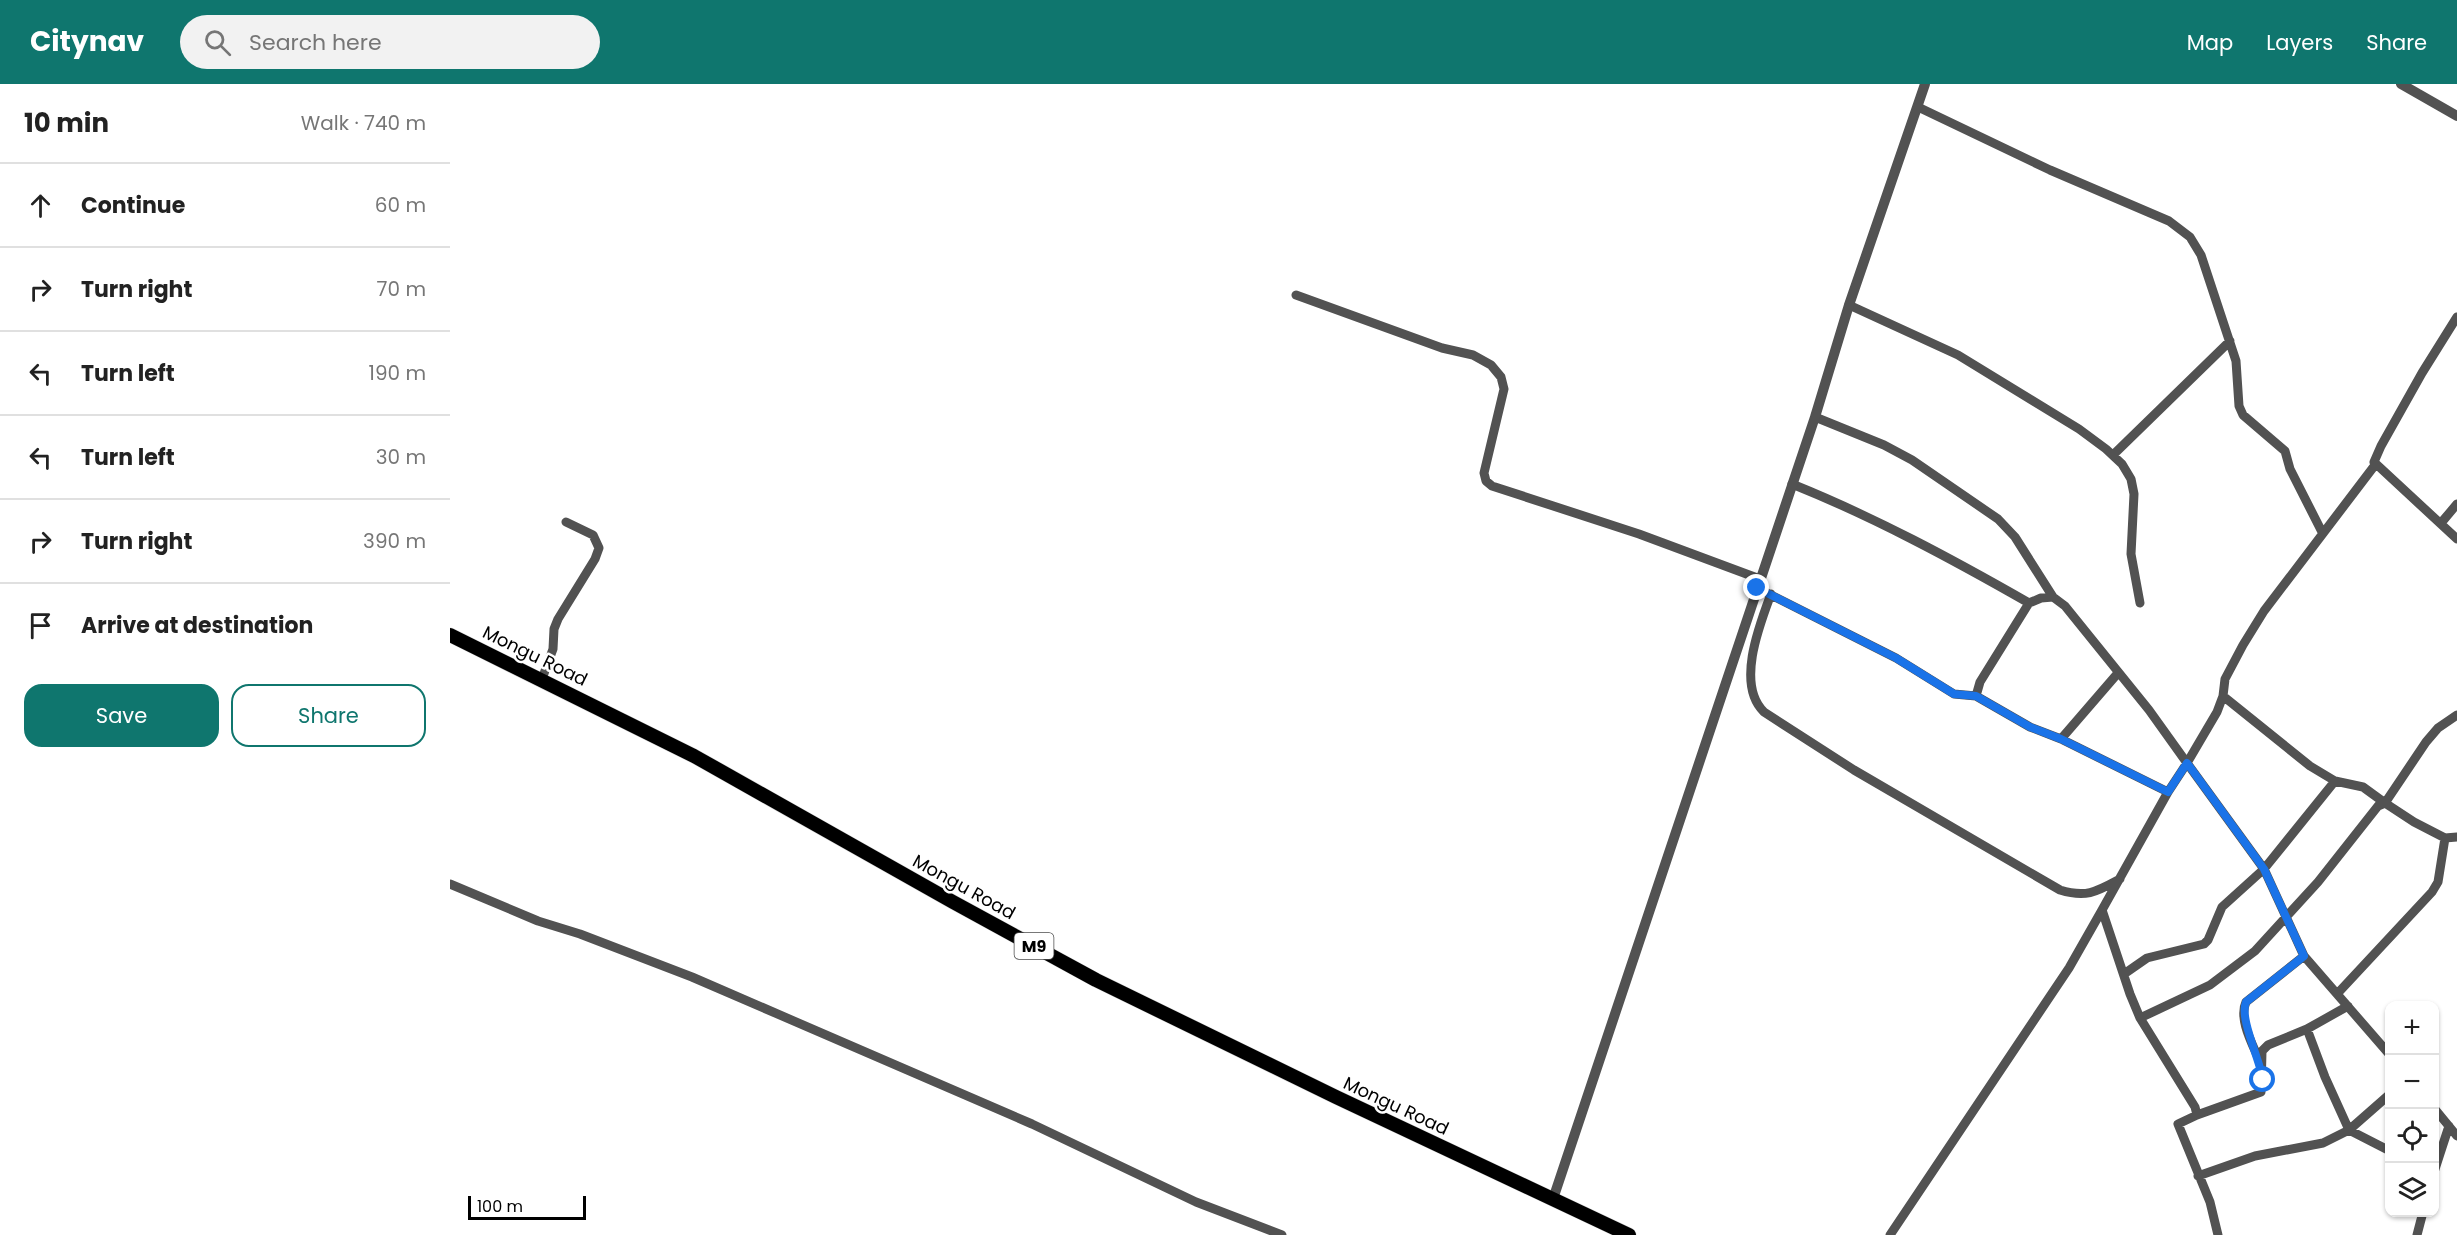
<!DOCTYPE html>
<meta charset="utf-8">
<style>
body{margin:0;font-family:Poppins,sans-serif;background:#f2f2f2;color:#222}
.controls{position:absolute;right:18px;bottom:18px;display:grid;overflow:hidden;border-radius:12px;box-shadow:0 2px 4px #0004}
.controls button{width:54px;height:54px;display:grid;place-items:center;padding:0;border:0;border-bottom:2px solid #e0e0e0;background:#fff;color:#222;font:30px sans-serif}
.scale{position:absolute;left:18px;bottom:15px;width:118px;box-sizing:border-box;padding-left:6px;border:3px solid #000;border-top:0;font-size:16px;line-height:21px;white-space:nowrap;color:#000;-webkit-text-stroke:4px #fff;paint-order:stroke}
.stop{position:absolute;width:18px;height:18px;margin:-14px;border:4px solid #1a73e8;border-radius:50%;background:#fff}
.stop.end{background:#1a73e8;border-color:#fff;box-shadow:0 2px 6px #0008}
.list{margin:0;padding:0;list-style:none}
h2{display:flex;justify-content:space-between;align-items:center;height:78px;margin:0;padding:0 24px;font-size:26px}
h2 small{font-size:20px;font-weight:400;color:#767676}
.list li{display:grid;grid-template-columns:39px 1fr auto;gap:18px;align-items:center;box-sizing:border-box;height:84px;padding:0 24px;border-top:2px solid #e0e0e0}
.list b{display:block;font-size:22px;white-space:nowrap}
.list em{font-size:20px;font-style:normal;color:#767676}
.actions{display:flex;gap:12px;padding:18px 24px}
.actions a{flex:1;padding:14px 0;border:2px solid #0f766e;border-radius:18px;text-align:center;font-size:21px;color:#0f766e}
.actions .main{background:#0f766e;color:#fff}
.icon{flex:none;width:33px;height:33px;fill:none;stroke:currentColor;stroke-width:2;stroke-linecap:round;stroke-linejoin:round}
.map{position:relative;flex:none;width:2007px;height:1151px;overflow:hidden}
header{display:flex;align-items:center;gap:36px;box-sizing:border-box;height:84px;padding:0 30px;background:#0f766e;color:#fff}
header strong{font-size:28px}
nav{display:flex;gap:33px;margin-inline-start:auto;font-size:21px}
.search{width:420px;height:54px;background:#f2f2f2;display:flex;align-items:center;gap:15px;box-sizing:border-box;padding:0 21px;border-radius:33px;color:#767676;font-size:22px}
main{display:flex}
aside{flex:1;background:#fff}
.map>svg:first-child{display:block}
</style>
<header>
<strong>Citynav</strong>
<div class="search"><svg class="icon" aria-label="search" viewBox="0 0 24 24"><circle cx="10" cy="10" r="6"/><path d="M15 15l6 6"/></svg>Search here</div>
<nav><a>Map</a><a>Layers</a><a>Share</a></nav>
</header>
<main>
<aside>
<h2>10 min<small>Walk · 740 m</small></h2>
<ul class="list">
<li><svg class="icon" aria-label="ahead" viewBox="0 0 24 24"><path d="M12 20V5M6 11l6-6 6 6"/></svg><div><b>Continue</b></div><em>60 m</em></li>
<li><svg class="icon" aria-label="right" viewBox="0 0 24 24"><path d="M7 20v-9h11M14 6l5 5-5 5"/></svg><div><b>Turn right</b></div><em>70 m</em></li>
<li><svg class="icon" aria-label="left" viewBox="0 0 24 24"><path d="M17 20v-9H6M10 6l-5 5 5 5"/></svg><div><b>Turn left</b></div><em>190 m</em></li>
<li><svg class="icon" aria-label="left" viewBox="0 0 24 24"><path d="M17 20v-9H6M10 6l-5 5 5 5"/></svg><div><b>Turn left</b></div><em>30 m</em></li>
<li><svg class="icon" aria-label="right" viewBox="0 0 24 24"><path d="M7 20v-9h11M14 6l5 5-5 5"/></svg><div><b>Turn right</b></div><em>390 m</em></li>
<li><svg class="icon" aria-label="arrive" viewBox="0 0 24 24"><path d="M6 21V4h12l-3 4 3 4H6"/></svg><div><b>Arrive at destination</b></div></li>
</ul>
<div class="actions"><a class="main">Save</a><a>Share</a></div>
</aside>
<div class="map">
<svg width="2007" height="1151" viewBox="0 0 2007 1151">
<rect width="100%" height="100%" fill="#fff"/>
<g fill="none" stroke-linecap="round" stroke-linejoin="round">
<!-- primary casing -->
<g stroke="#dbdbdb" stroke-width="15">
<path id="primary" d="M0,551L244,672L503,818L646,896L886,1013L1179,1151"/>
</g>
<!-- minor -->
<path stroke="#525252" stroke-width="9" d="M1468,23L1600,86L1719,137L1740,153L1751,171L1786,277L1789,322L1793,331L1835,367L1840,385L1872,448
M846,211L992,264L1023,271L1041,281L1051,293L1054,305L1034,389L1036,397L1042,402L1189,450L1310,495
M1399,221L1508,271L1629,345L1656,365L1672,380L1681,395L1684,410L1681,470L1690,519
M2007,233L1972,289L1931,362L1924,378L2007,455
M1365,333L1434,361L1462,376L1548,435L1565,453L1603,513
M1663,371L1780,257
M1925,381L1814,527L1793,561L1775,595L1773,612L1767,628L1737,679L1814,785L1854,872L1940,971
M1342,400C1424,433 1502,475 1579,519
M1991,439L2007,420
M1307,504L1446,574L1504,610L1526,612
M1321,510C1309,542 1286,601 1314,628L1404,686L1610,806C1636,814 1646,808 1670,795
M92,595L103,565L104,545L108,535L145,475L149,464L143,451L116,438
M1773,612L1860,682L1885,697L1913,703L1935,719L1976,658L1988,644L2007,631
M1611,655L1668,589
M1718,708L1611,655L1580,643L1526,612L1530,598L1579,519L1591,514L1603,513L1615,522L1699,626L1737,679L1718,708L1652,826L1680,910L1690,934L1745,1023L1747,1031L1728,1040L1760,1118L1768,1151
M0,800L88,837L130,850L242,893L582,1040L746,1118L832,1151
M1674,890L1697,874L1754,860L1758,856L1772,823L1814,785L1885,697
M1887,910L1982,808L1988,798L1995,754L2007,753
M1898,922L1857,945L1875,993L1899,1046L1940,1067
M1690,934L1760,901L1805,867L1868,798L1928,722L1935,719L1964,738L1995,754
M1810,978C1803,961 1788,935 1796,918L1854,872
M1984,1024L2007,1052
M1747,1031L1811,1008L1812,967L1818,961L1857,945
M1984,1088L1999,1042
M1748,1092L1805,1072L1873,1059L1899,1046L1940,1010
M1440,1151L1619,884L1652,826
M1967,1151L1973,1128"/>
<!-- tertiary -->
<path stroke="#525252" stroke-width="10" d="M1951,0L2007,32
M1103,1115L1365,333L1399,221L1475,0"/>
<!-- primary -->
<use href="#primary" stroke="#000" stroke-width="14"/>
</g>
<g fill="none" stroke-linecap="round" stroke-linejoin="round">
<!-- route -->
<path stroke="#1a73e8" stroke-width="8" d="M1307,504L1446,574L1504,610L1526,612L1580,643L1611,655L1718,708L1737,679L1814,785L1854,872L1796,918C1789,934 1810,976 1813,996"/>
</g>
<g text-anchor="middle" stroke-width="5" stroke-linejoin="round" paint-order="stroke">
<!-- shield labels -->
<rect fill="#fff" stroke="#4c4c4c" stroke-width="1.5" x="564.5" y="849" width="39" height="26" rx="4.5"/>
<g font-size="16" font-weight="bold" fill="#000">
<text x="584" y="868">M9</text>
</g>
<!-- street labels -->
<g font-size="18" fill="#000" stroke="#fff">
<text transform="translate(85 572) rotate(26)" y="6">Mongu Road</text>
<text transform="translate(514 803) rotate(29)" y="6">Mongu Road</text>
<text transform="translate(946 1022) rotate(25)" y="6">Mongu Road</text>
</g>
</g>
</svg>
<div class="controls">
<button>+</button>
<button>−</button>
<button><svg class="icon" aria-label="locate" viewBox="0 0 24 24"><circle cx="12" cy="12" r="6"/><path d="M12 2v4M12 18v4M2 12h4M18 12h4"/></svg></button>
<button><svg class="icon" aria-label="layers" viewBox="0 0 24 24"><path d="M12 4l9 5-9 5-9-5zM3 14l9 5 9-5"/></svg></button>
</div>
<div class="scale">100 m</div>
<div class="stop" style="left:1813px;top:996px"></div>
<div class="stop end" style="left:1307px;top:504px"></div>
</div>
</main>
